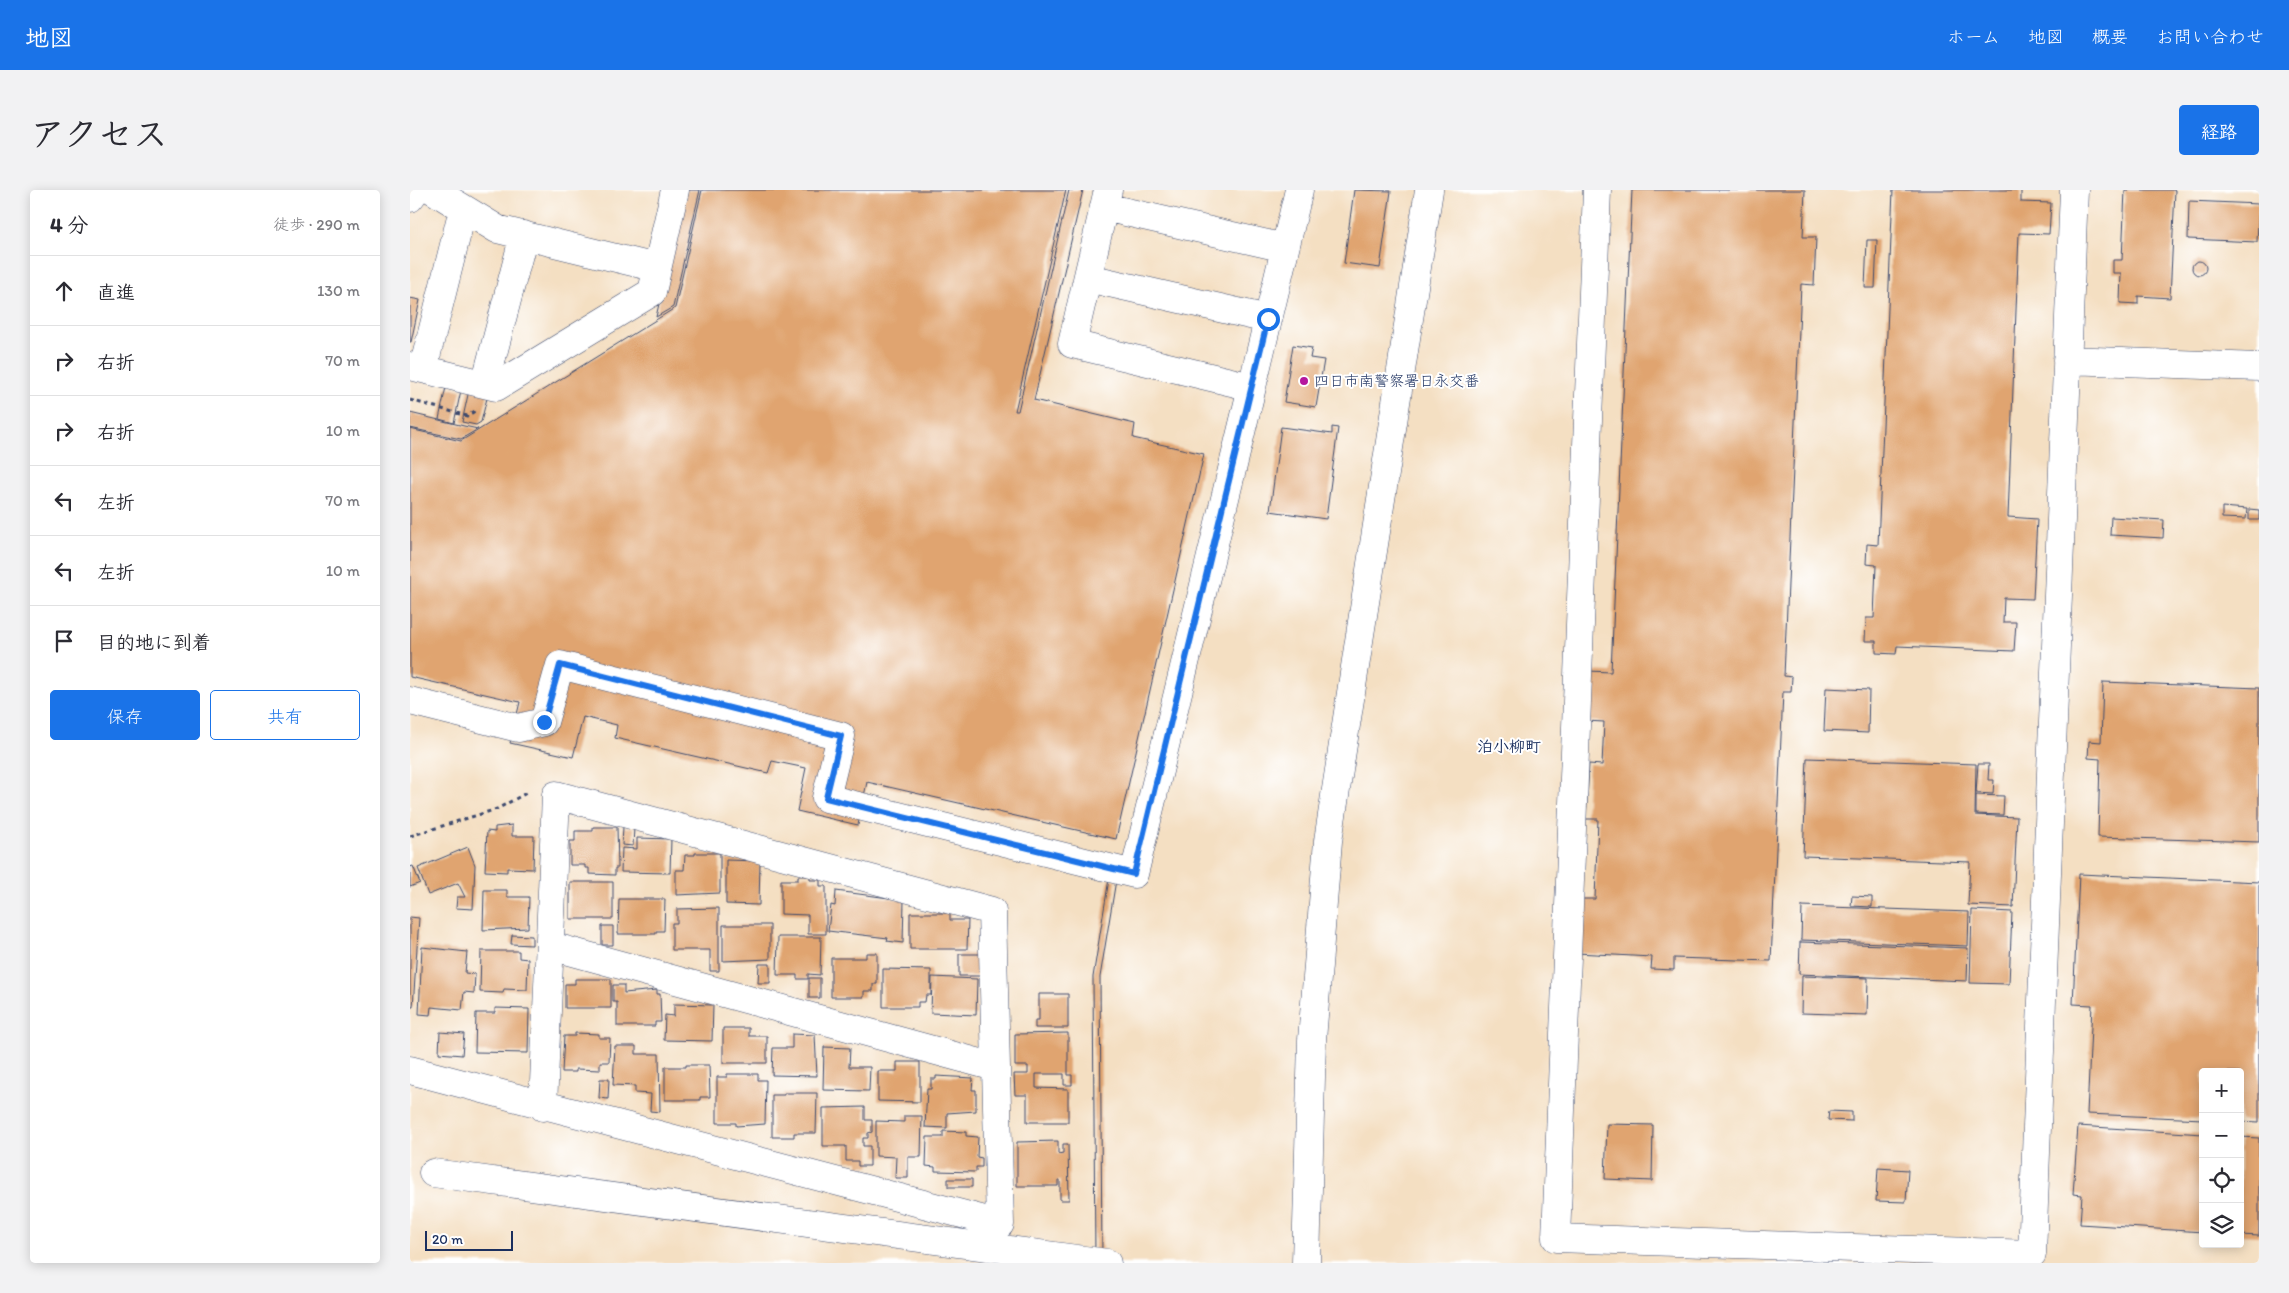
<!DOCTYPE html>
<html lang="ja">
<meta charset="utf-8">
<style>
body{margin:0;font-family:Itim,"Klee One",sans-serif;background:#f2f2f3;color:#2b2b33}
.controls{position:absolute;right:15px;bottom:15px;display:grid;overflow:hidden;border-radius:5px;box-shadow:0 2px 12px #0003}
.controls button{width:45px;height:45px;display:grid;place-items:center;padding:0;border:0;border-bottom:1px solid #e1e1e2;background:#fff;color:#2b2b33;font:25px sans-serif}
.scale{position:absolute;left:15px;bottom:12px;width:88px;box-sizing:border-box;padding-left:5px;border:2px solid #1b2f5e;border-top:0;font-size:14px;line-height:18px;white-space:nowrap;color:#1b2f5e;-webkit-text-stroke:4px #fff;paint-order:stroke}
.stop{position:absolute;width:15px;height:15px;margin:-11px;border:4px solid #1a73e8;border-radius:50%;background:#fff}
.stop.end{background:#1a73e8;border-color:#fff;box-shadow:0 1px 5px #0008}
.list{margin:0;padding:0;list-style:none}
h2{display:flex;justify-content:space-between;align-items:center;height:65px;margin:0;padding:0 20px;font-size:21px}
h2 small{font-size:16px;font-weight:400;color:#7c7c81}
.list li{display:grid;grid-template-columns:32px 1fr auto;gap:15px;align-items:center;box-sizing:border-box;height:70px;padding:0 20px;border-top:1px solid #e1e1e2}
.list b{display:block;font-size:19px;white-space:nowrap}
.list em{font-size:16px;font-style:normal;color:#7c7c81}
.actions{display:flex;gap:10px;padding:15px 20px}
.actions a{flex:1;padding:11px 0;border:1px solid #1a73e8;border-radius:5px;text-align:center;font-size:18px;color:#1a73e8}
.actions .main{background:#1a73e8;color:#fff}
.icon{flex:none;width:28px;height:28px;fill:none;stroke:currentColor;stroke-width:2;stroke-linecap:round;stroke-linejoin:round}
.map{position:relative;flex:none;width:1849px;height:1073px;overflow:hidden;border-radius:5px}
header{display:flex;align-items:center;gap:30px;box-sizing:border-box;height:70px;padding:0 25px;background:#1a73e8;color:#fff}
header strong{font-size:24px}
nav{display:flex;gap:28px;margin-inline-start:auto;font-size:18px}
.intro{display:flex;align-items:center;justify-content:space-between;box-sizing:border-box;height:120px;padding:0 30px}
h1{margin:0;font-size:35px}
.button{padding:12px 22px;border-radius:5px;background:#1a73e8;color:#fff;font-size:18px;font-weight:700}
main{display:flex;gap:30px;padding:0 30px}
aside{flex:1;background:#fff;border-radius:5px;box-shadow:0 2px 12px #0003}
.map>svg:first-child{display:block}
</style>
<header>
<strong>地図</strong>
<nav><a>ホーム</a><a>地図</a><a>概要</a><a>お問い合わせ</a></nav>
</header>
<div class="intro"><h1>アクセス</h1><a class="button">経路</a></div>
<main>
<aside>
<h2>4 分<small>徒歩 · 290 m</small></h2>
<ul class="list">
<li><svg class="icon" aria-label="ahead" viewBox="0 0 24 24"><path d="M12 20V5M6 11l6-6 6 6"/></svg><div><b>直進</b></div><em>130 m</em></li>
<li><svg class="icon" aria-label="right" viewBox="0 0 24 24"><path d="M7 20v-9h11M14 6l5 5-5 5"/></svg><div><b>右折</b></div><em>70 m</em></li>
<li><svg class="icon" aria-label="right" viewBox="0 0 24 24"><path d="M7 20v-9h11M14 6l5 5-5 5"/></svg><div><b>右折</b></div><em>10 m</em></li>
<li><svg class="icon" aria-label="left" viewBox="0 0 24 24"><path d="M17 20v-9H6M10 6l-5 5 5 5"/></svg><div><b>左折</b></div><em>70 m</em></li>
<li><svg class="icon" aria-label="left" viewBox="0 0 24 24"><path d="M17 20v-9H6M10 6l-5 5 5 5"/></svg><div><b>左折</b></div><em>10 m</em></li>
<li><svg class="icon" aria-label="arrive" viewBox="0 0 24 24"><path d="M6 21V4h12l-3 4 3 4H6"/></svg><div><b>目的地に到着</b></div></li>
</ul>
<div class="actions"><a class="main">保存</a><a>共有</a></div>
</aside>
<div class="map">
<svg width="1849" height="1073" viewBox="0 0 1849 1073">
<rect width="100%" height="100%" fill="#fff"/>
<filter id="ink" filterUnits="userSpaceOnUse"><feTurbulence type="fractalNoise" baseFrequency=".02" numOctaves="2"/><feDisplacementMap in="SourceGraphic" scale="10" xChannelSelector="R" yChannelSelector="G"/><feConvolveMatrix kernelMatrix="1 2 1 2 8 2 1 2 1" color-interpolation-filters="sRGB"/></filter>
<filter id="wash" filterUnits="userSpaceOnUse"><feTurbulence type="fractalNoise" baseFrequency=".0096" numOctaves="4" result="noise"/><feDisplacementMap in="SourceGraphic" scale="20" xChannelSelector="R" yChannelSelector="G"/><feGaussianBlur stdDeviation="1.12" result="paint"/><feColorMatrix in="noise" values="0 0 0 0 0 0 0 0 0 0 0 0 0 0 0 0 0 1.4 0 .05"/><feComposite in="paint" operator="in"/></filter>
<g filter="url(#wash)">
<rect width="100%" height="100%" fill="#f4dfc2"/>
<g id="blocks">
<!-- building -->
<path fill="#e0a470" d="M275,0H290L263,117L246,127Z
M292,0H656L605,221H608L659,0H673L624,210L725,234L723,248L794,264L706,649L457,592L448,635L387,621L396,578L362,571L358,583L205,548L207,535L173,527L163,567L100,553L110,512L0,487V239L51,251L265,118Z
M944,0L981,1L970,78L934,73Z
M1222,0H1395L1393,47H1406L1404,95L1391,94L1374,486L1382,487L1381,502H1373L1361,771L1264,768V780L1241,779L1242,767L1166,763L1168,709H1185L1188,629H1176L1179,574L1192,575L1194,532L1176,531L1178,481L1201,482Z
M1483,0H1611V12L1641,13L1639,44L1609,43L1598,327L1627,329L1623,409L1594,408L1593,432H1606L1604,461L1487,456L1486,464L1466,463V451H1455L1456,428H1464L1466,375L1456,374L1457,354L1468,355Z
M1715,0H1765L1760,108L1728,106V114L1710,113L1711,83H1703V70H1712Z
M1779,11L1849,14L1847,52L1778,49Z
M1457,50H1467L1465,98H1455Z
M1782 78a7 7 0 1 1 14 0a7 7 0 1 1-14 0Z
M0,108L10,110L1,152H0Z
M883,155L902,158L900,168L914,170L906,217L874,212Z
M36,197L51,200L44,233L29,229Z
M59,200L78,204L71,232L66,235L52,232Z
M0,223L54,236L68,239L51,249L0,238Z
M871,237L922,244V237L928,238L916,329L860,321Z
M1812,317L1837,319L1836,329L1812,328Z
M1839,319L1849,320V330H1839Z
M1701,327L1754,330L1753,348L1700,345Z
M1693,492L1849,498V652L1688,647L1690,569L1678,568L1679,551L1691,552Z
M1416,498L1459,500L1458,543L1414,541Z
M1397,568L1566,574L1565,625L1607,627L1603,717L1558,715L1560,672L1393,666Z
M1568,574H1579L1578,590H1584L1583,604L1566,603Z
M1566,605L1594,606L1593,625L1566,624Z
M102,635V646H124L123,679L97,678V682L75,681L77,641L85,642V637Z
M183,637H207L208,678H205V685L179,684V678H175V675H160V651H165V641H183Z
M213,637L224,638L223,656L212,655Z
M227,648L261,649L260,683L211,682L212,658L227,659Z
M58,657L65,675L63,719L46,718L47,707H55L48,693L18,705L8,678Z
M285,663H310V703L266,705V680H274L275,665H285Z
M316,670L350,671L349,715L316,714Z
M3,676L10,693L0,697V677Z
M1669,684L1849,692V932L1830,931V882H1793V929L1677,924L1682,815L1663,814Z
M388,686H400V690H410V696H416V744H398V725L371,724V690H388Z
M699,689L706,690L690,787L692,1070H685L683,787Z
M160,692H203V729H160Z
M74,700H97V707H119L118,738L73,740Z
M426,701L494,710L493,753L477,751L478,748L418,741L421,715L425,716Z
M1442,706L1462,707V717L1441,716Z
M209,709H255L254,741H246V744H208Z
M1392,716L1559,722L1558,756L1391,750Z
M309,718V781H300V760H262V733H267V719Z
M1562,720L1602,722L1599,794L1560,793Z
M500,723H540V730H558L557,759H500Z
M0,727L9,728L3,817H0Z
M313,735H360V769L313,771Z
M192,736H203V755H192Z
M102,745L122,746V755L101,754Z
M368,747H411L410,785L398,784V789H387V785H367Z
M1390,752L1558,758L1557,791L1389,784Z
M12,757L57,762L55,783L65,784L64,803L54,802L52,820L21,817L20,825L9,824Z
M71,761H109V768L118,769L117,800L94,799L93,803L70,802Z
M456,763H467V794H463V801H454V807H421V768H456Z
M549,764H570V786H549Z
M349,774H360V793H348Z
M473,779L521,780V805H516L515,812H508V817H473Z
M1392,786L1458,788L1457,825L1391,823Z
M522,787L567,789L566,825L521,823Z
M399,788H410V808H399Z
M165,789H201V818H155V794H165Z
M203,795H214V803L247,800V804H250L251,832H245V836H207V812H203Z
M629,804H658V838H625V830H629Z
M264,814L303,815L302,851L254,850L255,825L264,826Z
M85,818L119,819L118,863L65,862L66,823H85Z
M313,838H339V846H357V873H313Z
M30,842L54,844L52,865L29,863Z
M165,843L189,844V848H200L199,872H190V880L166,879V882H152L154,846H165Z
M658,843V885H662V895H654V884H626V898L658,899V932H617V905H605L604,884H618V876H605V844Z
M382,844L405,845L407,886L362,885L363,858H382Z
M205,856H226V864H249L250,922L240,921L241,904L225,903V896L203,895Z
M414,857L440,858L439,877H460L459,901L413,900Z
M487,872H510V912L468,911V881H487Z
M276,875H299L300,907H290V910H255V877H276Z
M317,884H348V890H356L355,934L326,936V933H307V887H317Z
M526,886L563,888L562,900H566V921L537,923V938L515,937L517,899H521V889H526Z
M190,889H199L198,909L189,908Z
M374,903H407L406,943H384V947H362V905H374Z
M455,917V930H462V942L458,943V948H453V956H460V976H448V971H436V956H413V918Z
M1419,921L1442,922V931L1418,930Z
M494,926H512L511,967H498V988H485L486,967L466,966V931L494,932Z
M1197,934L1243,935L1242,991L1195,989Z
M1668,936L1793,944V1042L1670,1034L1672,1005L1663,1004Z
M533,941L556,942V946L568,947L567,967L572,968V977H566V982L525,981V977L516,976L517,947H533Z
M1830,947L1849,948V1046L1830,1045Z
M648,951V964L653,963V954H658L659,1010H650V990H648V996H607V952Z
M1468,978L1498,980L1496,1012L1466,1011Z
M538,989H562V997H538Z"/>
</g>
</g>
<g filter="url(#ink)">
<use href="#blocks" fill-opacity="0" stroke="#3c496d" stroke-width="1"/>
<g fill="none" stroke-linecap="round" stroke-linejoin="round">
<!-- minor casing -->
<g stroke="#3c496d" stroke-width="29">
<path id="minor" d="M23,0L87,39L247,78
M1187,0L1146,1048L1622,1064L1664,0
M0,8L6,0
M694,17L875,58
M678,88L858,129
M1657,170L1849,177
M0,176L86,197L242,102L265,0
M13,179L53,19
M75,194L114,45
M842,197L889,0
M0,511L108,538L134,532L150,475L431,546L416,608L724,684L842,197L662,154L698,0
M141,756L585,877
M0,880L590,1034L582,721L146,605L133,917
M23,983L697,1073
M896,1073L902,850L918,651L1019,0"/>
</g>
<!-- path -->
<path stroke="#3c496d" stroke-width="3" stroke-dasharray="4 4" stroke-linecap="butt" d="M0,210L57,226L65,221
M0,646L87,619L118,602"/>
<!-- minor -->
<use href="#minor" stroke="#fff" stroke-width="28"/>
</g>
</g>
<g fill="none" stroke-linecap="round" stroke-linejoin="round" filter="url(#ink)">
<!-- route -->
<path stroke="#1a73e8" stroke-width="6" d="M134,532L150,475L431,546L416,608L724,684L858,129"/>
</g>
<!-- markers -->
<circle fill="#b5179e" stroke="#fff" stroke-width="2" cx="894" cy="191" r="5"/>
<g text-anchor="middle" stroke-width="4" stroke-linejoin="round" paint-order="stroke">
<!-- poi labels -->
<g font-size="15" fill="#1b2f5e" stroke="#fff" text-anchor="start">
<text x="904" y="196">四日市南警察署日永交番</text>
</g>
<!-- neighbourhood labels -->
<g font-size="16" font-weight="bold" fill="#1b2f5e" stroke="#fff">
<text x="1099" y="562">泊小柳町</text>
</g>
</g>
</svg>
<div class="controls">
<button>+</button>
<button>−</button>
<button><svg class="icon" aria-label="locate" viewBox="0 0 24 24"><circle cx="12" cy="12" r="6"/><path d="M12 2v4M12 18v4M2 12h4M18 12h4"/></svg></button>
<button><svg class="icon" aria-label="layers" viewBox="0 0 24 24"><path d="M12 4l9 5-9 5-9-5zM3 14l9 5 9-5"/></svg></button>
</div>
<div class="scale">20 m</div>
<div class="stop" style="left:858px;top:129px"></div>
<div class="stop end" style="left:134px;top:532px"></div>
</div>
</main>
